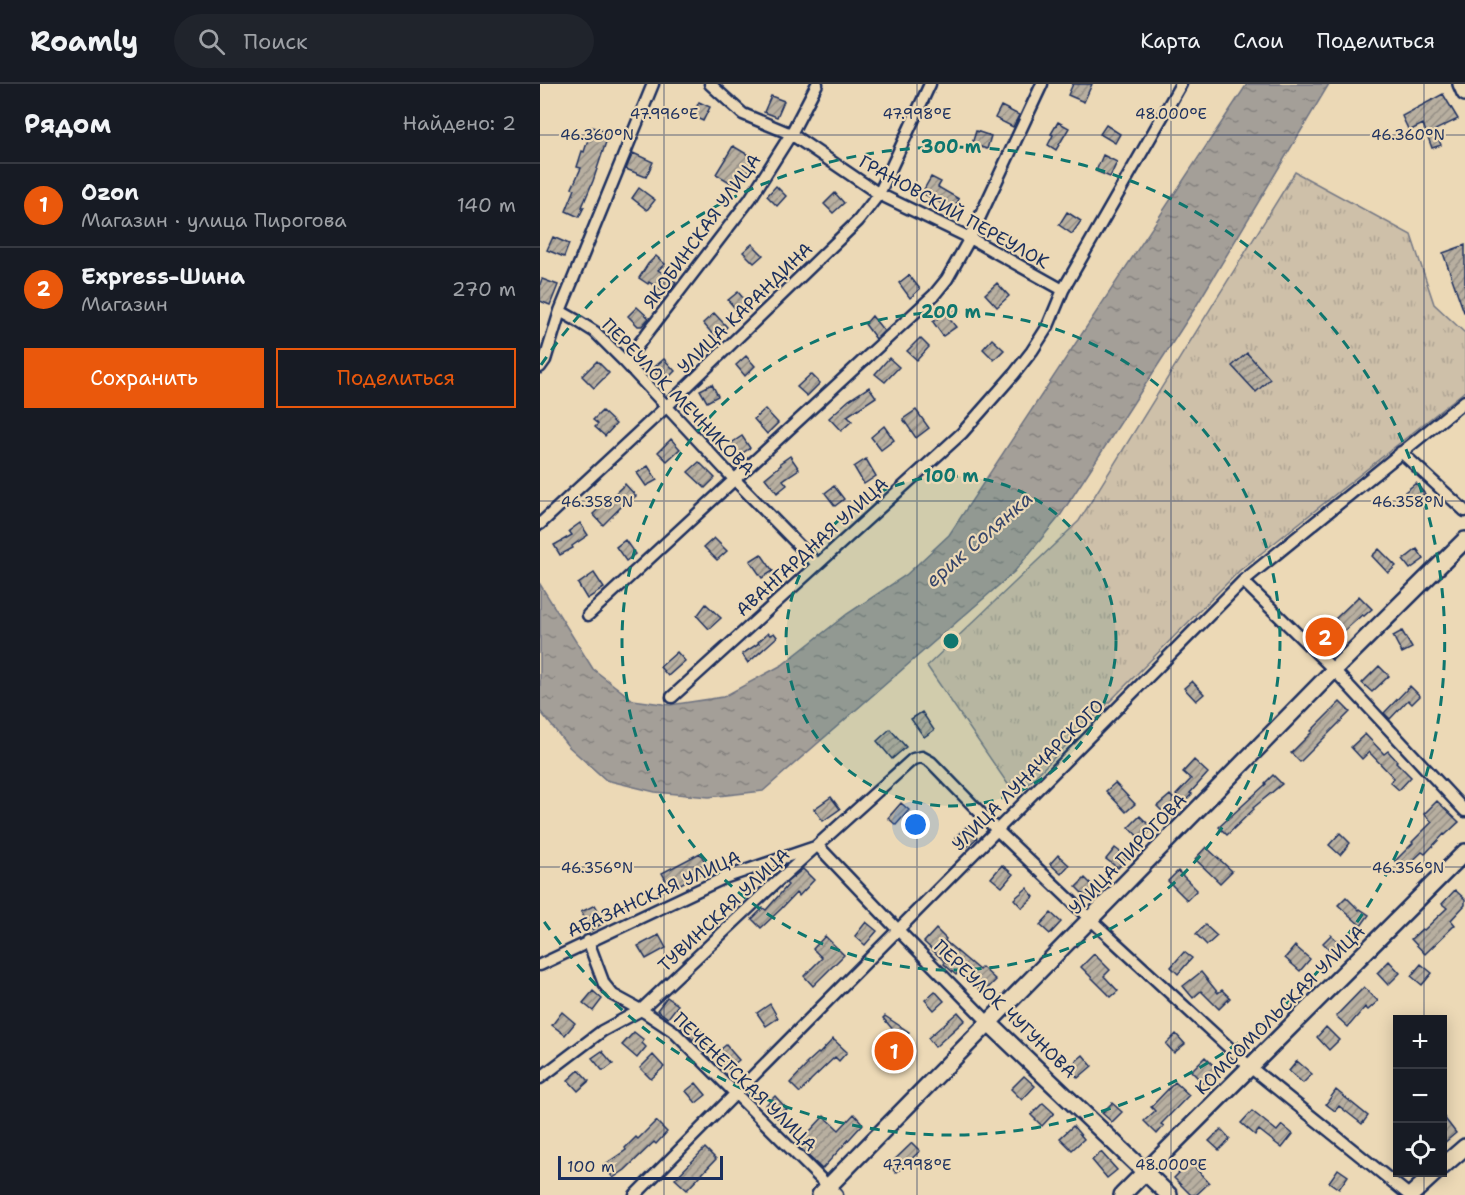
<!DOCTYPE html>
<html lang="ru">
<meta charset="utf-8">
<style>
body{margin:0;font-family:"Shantell Sans",sans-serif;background:#20242c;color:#f1f3f6}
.controls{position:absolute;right:18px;bottom:18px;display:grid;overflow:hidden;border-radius:0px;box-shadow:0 3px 15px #0003}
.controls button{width:54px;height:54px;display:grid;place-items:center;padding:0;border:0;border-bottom:2px solid #363941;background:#171b24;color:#f1f3f6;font:30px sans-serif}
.scale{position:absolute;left:18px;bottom:15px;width:165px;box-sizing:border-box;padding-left:6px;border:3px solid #1b2f5e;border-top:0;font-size:16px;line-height:21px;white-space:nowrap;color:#1b2f5e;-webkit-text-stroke:4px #ecd9b6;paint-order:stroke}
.you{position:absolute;left:376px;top:741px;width:21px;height:21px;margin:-15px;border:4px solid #fff;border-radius:50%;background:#1a73e8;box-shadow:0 0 0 9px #1a73e833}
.badge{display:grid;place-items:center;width:39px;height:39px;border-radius:50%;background:#ea580c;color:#fff;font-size:20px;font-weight:700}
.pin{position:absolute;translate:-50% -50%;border:3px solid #fff;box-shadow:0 2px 6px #0006}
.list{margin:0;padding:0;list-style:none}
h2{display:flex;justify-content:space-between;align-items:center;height:78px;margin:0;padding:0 24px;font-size:26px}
h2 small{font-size:20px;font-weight:400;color:#9ea1a6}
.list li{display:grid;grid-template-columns:39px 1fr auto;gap:18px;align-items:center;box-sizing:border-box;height:84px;padding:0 24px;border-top:2px solid #363941}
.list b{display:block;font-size:22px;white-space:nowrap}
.list p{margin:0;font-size:20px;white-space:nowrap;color:#9ea1a6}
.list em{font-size:20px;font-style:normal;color:#9ea1a6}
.actions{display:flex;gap:12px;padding:18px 24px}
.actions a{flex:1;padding:14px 0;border:2px solid #ea580c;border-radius:0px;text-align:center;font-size:21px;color:#ea580c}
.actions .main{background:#ea580c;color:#fff}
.icon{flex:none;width:33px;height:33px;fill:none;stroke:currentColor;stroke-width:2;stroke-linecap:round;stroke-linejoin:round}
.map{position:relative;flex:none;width:925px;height:1111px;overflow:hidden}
header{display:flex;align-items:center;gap:36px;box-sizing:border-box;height:84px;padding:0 30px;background:#171b24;border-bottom:2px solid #363941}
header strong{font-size:28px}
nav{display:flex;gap:33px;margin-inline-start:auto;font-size:21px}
.search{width:420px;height:54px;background:#20242c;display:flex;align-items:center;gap:15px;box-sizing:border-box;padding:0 21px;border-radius:33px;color:#9ea1a6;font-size:22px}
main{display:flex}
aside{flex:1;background:#171b24}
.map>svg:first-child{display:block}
</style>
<header>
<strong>Roamly</strong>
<div class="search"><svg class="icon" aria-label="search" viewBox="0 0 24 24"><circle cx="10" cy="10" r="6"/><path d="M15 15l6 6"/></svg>Поиск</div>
<nav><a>Карта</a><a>Слои</a><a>Поделиться</a></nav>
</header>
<main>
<aside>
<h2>Рядом<small>Найдено: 2</small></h2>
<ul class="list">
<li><span class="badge">1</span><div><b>Ozon</b><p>Магазин · улица Пирогова</p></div><em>140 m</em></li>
<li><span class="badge">2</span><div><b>Express-Шина</b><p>Магазин</p></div><em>270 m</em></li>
</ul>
<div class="actions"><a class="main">Сохранить</a><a>Поделиться</a></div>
</aside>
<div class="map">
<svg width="925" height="1111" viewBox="0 0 925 1111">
<defs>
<pattern id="grass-tufts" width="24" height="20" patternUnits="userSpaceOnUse" patternTransform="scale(1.5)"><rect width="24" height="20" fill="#cec0a9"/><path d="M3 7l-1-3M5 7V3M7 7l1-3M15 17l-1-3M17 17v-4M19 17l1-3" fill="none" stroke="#b0a594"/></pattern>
<pattern id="water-ripples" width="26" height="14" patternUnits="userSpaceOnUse" patternTransform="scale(1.5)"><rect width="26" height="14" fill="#a49f98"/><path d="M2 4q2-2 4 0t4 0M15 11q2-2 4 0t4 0" fill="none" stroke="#85827f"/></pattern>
<pattern id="building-hatch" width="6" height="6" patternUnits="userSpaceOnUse" patternTransform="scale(1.5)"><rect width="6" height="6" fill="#b8afa0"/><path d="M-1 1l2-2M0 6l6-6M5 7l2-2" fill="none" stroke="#958f86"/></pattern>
</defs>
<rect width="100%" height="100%" fill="#ecd9b6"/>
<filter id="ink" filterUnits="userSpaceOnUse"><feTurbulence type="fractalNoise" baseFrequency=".0167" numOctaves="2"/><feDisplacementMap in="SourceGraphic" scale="12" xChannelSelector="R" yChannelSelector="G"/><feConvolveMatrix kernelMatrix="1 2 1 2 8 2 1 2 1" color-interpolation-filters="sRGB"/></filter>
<g filter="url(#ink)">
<!-- grass -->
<path fill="url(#grass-tufts)" stroke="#747884" stroke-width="1.5" d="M755,88L871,151L894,220L925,249V307L699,487L476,712L387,582L539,437Z"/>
<!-- water -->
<path fill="url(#water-ripples)" stroke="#6d7281" stroke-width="1.5" d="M707,0H789L655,224L520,432L474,488L223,707L169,713L115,708L66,696L28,662L0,627V500L53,585L93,616L130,621L183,613L242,581L307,530L366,491L409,451Z"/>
<!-- building -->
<path fill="url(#building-hatch)" stroke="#1b2f5e" stroke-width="1.5" d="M533,0H552L544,18L528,11Z
M903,10L918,35L895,46L901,61L892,64L883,40L869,47L862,32Z
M231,12L244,17L237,33L224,28Z
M159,18L170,23L163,37L152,32Z
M461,22L479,31L473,43L455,34Z
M518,38L529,44L516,66L508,61L513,51L511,50Z
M566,41L580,50L575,59L560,50Z
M52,43L69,49L53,97L42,123H44L39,133L26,127L35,105L32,104L41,84L37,83L42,67L44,68Z
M436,47L451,52L447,65L432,60Z
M193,62L215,75L198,103L176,90Z
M93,69L113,78L106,93L86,85Z
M563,71L577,78L570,93L556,87Z
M391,93L401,98L398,103L419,115L413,126L382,109Z
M236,102L246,112L237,122L227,112Z
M99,104L115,116L107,126L92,114Z
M295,109L304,119L293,129L284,120Z
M527,128L541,137L532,150L519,141Z
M13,153L29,160L24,173L7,166Z
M212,160L223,171L214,179L203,168Z
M925,161V228H924L903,169Z
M116,172L125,180L118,186L136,198L128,210L109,198L108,200L99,194L108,180Z
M369,191L380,205L370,214L359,199Z
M2,195L18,201L10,221L0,217V200Z
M457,199L469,212L457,223L445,210Z
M198,208L209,221L199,229L188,216Z
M97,223L109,234L102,242H98L88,232Z
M174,229L187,243L175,253L163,239Z
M405,229L416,243L403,252L393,238Z
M332,232L344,247L336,255L325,240Z
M380,254L389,263L377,276L367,267Z
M452,255L464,266L454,276L443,265Z
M707,269L730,295L716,308L692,282Z
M206,272L215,282L205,292L196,281Z
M349,274L359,283L345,298L335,290Z
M124,275L135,287L124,298L112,285Z
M57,277L69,289L54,304L42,292Z
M271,290L280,299L267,312L257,303Z
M172,300L178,312L167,318L160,306Z
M329,303L336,313L307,332L312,337L301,347L289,334L309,316Z
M225,325L238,339L227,350L214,335Z
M376,326L389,344L376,354L363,335Z
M62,327L76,340L65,352L55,343L58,340L53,336Z
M344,342L354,356L341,366L331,353Z
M202,352L210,364L198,372L190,360Z
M131,355L140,365L127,377L118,368Z
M250,372L259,385L243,396L247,401L237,409L225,394L241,381L240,379Z
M326,375L336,392L324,400L314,383Z
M159,378L175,394L165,404L148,388Z
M108,382L117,396L106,402L97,389Z
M876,399L885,410L873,419L865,408Z
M85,400L96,412L86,420L85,419L63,441L53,430Z
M294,402L304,415L295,422L285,409Z
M40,439L48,451L32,462L33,464L20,471L14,461L32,451L29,447Z
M174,454L187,467L177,476L164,463Z
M85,456L95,470L86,477L76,463Z
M839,465L856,482L848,489L832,472Z
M877,465L884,475L870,485L863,476Z
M221,470L233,487L222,494L210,477Z
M54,489L64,504L47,515L38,500Z
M819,512L832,525L824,532L822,531L794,556L796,558L787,568L777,557L797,537L795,535Z
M166,520L181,534L169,545L157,532Z
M862,547L872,564L862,569L853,552Z
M228,549L230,551L234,549L237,553L208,579L202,570L219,559L218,558Z
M137,568L145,577L128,592L120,583Z
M839,582L849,592L832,608L822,599Z
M652,597L664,610L656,617L644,604Z
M870,602L880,612L872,620L868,616L850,635L844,629Z
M800,618L810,628L760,678L751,669L772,648L771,647Z
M382,628L394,646L384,653L371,635Z
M350,645L366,663L352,675L337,657Z
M825,650L844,670L848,667L857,677L856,678L871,693L859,706L850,698L854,694L829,668L822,675L811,663Z
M654,676L668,689L650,709L652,710L644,718L636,711L651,695L643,688Z
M733,691L742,700L713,724L714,725L687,751L679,743L726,700L725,699Z
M575,699L595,720L586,728L566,707Z
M630,711L638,720L626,731L617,722Z
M291,713L300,725L283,737L274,725Z
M897,717L919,738L905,751L904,750L885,770L882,768L863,786L855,777L873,759L872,758L892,738L884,730Z
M361,719L369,726L356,741L348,734Z
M600,732L613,745L601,756L589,743Z
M426,743L437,754L426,764L415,753Z
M800,749L810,759L800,771L789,761Z
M666,763L692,787L680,799L655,775Z
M575,764L587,773L578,784L566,775Z
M160,769L169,785L131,805L122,789Z
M518,771L529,781L521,790L510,780Z
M462,781L473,790L462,803L451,794Z
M263,785L274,796L259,812L256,809L241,825L221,844L212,835L223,824L226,826L248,801L246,799Z
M638,787L657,806L647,816L628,797Z
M545,794L555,804L546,813L536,803Z
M487,804L494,813L482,824L474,815Z
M915,806L925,815V821L911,836L915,841L885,870L871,855L882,845L884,846L907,824L902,820Z
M806,813L819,826L820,825L829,831L821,842L798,821Z
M55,821L65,838L52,846L41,828Z
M511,829L521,838L510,850L500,841Z
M326,838L337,847L325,861L315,852Z
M665,841L677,852L667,861L656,850Z
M396,845L406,855L405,857L439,886L442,883L456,896L443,909L421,886L416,891L404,880L405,878L384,858Z
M119,851L126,864L106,875L98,862Z
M791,851L803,862L795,871L783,859Z
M285,852L304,871L273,902L264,892L282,874L273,865Z
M755,862L770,875L760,887L745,874Z
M644,868L652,874L638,890L631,883Z
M554,870L570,886L564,892L578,907L571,913L541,883Z
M849,877L860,889L848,901L837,889Z
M881,880L892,889L882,901L871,892Z
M661,888L678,909L682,906L690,914L679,925L661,907L653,914L643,902Z
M824,903L838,917L828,926L825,923L808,943L796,932Z
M53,907L62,915L53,927L43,919Z
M395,907L404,917L394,926L385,916Z
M127,913L138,921L128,934L117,926Z
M230,920L238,934L226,942L217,929Z
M22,928L35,939L25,951L12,941Z
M418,928L425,936L395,963L388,954Z
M345,932L369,948L361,955L343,934Z
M150,935L162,948L153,956L141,944Z
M786,943L799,956L789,966L777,953Z
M94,948L104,956L102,959L106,963L97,974L82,961Z
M636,950L645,960L634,969L626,960Z
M293,955L307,968L299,977L295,973L271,996L260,1009L250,999L267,981L266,980L278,969L279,970Z
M356,958L366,968L350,983L340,973Z
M186,961L199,976L188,985L175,970Z
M62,967L73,980L65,986H62L52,974Z
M113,971L124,983L111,995L100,984Z
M543,971L552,982L538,994L529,983Z
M665,973L677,985L663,999L651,987Z
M757,977L772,990L763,999L749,987Z
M39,986L49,997L38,1007L28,996Z
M484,992L495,1002L482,1016L471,1005Z
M635,998L649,1011L621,1040L624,1042L617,1050L604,1037L615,1027L611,1023Z
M156,999L166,1011L156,1019L146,1007Z
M796,1006L828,1032L822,1040L799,1022L795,1027L786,1020Z
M235,1012L247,1025L237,1034L225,1022Z
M503,1019L514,1029L502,1042L491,1031Z
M572,1019L582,1028L572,1038L562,1029Z
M712,1027L737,1047L742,1041L753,1050L742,1064L719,1046L715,1051L701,1039Z
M314,1030L323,1040L282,1085L257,1061L284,1032L299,1046Z
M903,1032L916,1049L903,1060Z
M116,1037L127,1048L116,1060L114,1058L85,1086L73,1094L64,1081L86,1066L85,1064L96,1053L98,1055Z
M533,1042L544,1055L532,1066L520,1054Z
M681,1045L690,1055L679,1066L669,1057Z
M372,1059L380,1067L356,1089L349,1081Z
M165,1064L176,1075L147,1106L135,1095Z
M561,1068L577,1086L567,1094L552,1076Z
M650,1078L669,1099L656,1111H651L634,1094Z
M798,1085L808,1092L799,1105L789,1098Z"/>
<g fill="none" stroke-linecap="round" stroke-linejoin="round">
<!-- street casing -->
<g stroke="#1b2f5e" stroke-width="15">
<path id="street" d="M170,0L203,30L251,50L339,110L430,154L523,206
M20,227L36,236L55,248L85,278L194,395L277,480
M85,278L210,115L251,50L277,0
M0,283L5,276L20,227L113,0
M861,368L925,427
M0,440L127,322L318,137L339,110L390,0
M703,497L794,586L925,727
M48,531L394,211L407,195L430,154L502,0
M132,613L422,349L474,290L492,267L508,242L523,206L641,0
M48,857L64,900L73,911L106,929L133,947L297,1111
M0,881L184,794L278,762L358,846L449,939
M0,994L62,947L101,926L231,803L373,675L382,673L391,678L457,746L551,836L710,983L869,1111
M95,1111L457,746L703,497L925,317"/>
</g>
<!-- secondary casing -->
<g stroke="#1b2f5e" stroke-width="20">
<path id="secondary" d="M921,0L925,9
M449,939L629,1111
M902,1083L925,1063
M280,1111L794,586L925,456
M582,1111L925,768
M871,1111L896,1088"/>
</g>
<!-- street -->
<use href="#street" stroke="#ecd9b6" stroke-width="10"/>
<!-- secondary -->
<use href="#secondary" stroke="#ecd9b6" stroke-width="15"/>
</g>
</g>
<!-- ticks -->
<path fill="none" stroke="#1b2f5e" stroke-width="1.5" stroke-opacity="0.45" d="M124,0V1111M377,0V1111M631,0V1111M884,0V936M0,51H925M0,417H925M0,783H925M884,1088V1111"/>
<!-- distance rings -->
<circle cx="411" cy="557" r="165" fill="#0f766e" fill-opacity=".12"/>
<g fill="none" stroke="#0f766e" stroke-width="3" stroke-dasharray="10 8">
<circle cx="411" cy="557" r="165"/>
<circle cx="411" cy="557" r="329"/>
<path d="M1 281A494 494 0 1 1 1 833"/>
</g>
<g text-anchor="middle" stroke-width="4.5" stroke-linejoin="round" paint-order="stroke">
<!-- street labels -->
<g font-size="18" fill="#1b2f5e" stroke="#ecd9b6">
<text transform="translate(414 128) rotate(29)" y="6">ГРАНОВСКИЙ ПЕРЕУЛОК</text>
<text transform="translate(162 147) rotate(-54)" y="6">ЯКОБИНСКАЯ УЛИЦА</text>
<text transform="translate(205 224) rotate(-44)" y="6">УЛИЦА КАРАНДИНА</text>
<text transform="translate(138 313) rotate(46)" y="6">ПЕРЕУЛОК МЕЧНИКОВА</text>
<text transform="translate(272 463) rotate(-42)" y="6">АВАНГАРДНАЯ УЛИЦА</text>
<text transform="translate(488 691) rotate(-45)" y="6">УЛИЦА ЛУНАЧАРСКОГО</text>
<text transform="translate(588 770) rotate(-46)" y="6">УЛИЦА ПИРОГОВА</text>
<text transform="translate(114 810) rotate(-24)" y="6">АБАЗАНСКАЯ УЛИЦА</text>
<text transform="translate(184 826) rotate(-43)" y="6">ТУВИНСКАЯ УЛИЦА</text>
<text transform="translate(465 925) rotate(44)" y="6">ПЕРЕУЛОК ЧУГУНОВА</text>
<text transform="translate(740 926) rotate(-45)" y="6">КОМСОМОЛЬСКАЯ УЛИЦА</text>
<text transform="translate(205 998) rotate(44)" y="6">ПЕЧЕНЕГСКАЯ УЛИЦА</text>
</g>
<!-- water labels -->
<g font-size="20" font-style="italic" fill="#36456a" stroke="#ecd9b6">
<text transform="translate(439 455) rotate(-41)" y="7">ерик Солянка</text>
</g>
</g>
<g font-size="15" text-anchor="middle" fill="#1b2f5e" stroke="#ecd9b6" stroke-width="4.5" stroke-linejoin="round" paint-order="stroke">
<text x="124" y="35">47.996°E</text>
<text x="377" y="35">47.998°E</text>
<text x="631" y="35">48.000°E</text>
<text x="57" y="56">46.360°N</text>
<text x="868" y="56">46.360°N</text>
<text x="57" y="423">46.358°N</text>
<text x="868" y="423">46.358°N</text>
<text x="57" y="789">46.356°N</text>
<text x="868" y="789">46.356°N</text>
<text x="377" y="1086">47.998°E</text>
<text x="631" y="1086">48.000°E</text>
</g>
<circle cx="411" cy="557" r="9" fill="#0f766e" stroke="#ecd9b6" stroke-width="3"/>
<g font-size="18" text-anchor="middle" font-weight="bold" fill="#0f766e" stroke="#ecd9b6" stroke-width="4.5" stroke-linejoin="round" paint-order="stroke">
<text x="411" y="69">300 m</text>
<text x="411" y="234">200 m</text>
<text x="411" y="398">100 m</text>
</g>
</svg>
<div class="controls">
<button>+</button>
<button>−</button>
<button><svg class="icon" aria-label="locate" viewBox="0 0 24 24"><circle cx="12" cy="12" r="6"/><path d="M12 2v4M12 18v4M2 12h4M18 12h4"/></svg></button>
</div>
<div class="scale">100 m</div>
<div class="you"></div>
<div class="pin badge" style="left:354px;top:967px">1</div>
<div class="pin badge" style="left:785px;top:553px">2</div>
</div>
</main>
